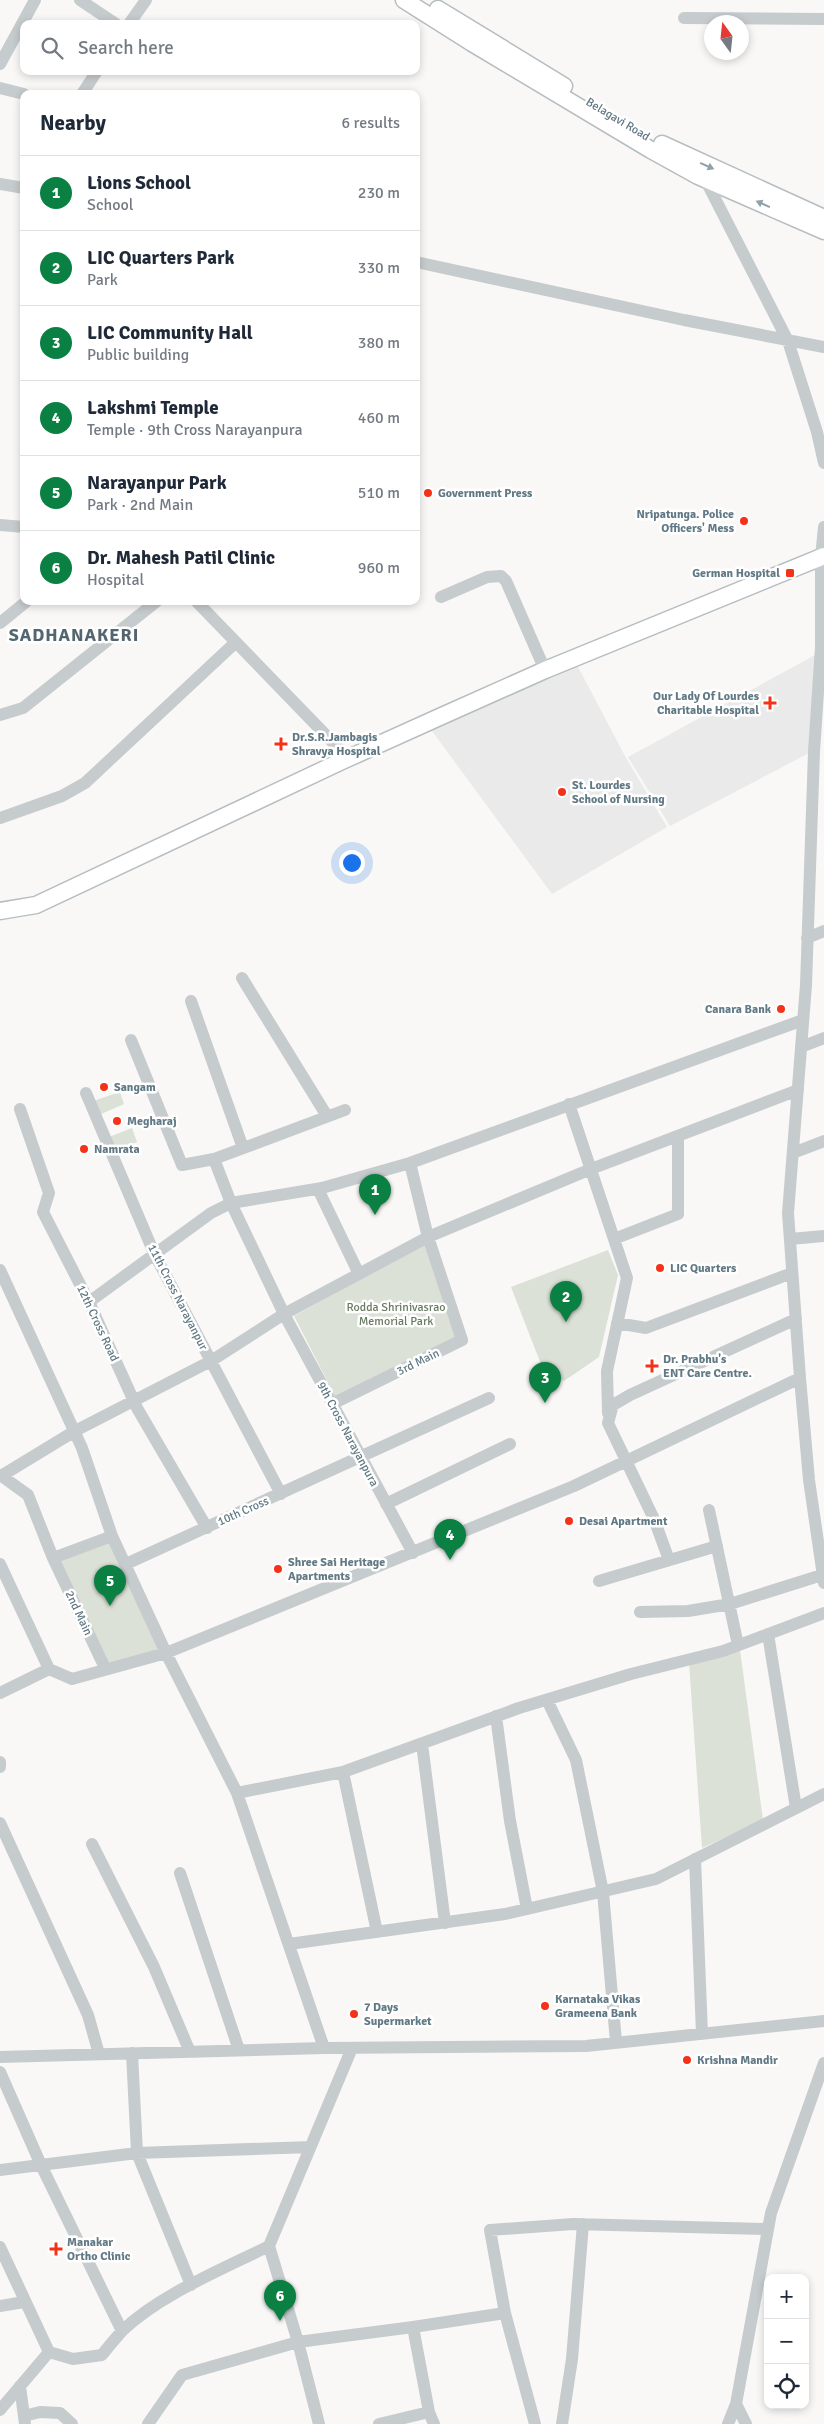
<!DOCTYPE html>
<meta charset="utf-8">
<style>
body{margin:0;font-family:Signika,sans-serif;background:#f2f2f3;color:#1f2937}
.controls{position:absolute;right:15px;bottom:15px;display:grid;overflow:hidden;border-radius:10px;box-shadow:0 2px 8px #0003}
.controls button{width:45px;height:45px;display:grid;place-items:center;padding:0;border:0;border-bottom:1px solid #e0e1e3;background:#fff;color:#1f2937;font:25px sans-serif}
.compass{position:absolute;left:704px;top:15px;width:45px;height:45px;border-radius:50%;background:#fff;box-shadow:0 2px 8px #0003;rotate:345deg}
.you{position:absolute;left:351px;top:862px;width:18px;height:18px;margin:-12px;border:4px solid #fff;border-radius:50%;background:#1a73e8;box-shadow:0 0 0 8px #1a73e833}
.badge{display:grid;place-items:center;width:32px;height:32px;border-radius:50%;background:#0b8043;color:#fff;font-size:16px;font-weight:700}
.pin{position:absolute;translate:-50% -41px;filter:drop-shadow(0 1px 2px #0008)}
.pin::after{content:'';position:absolute;top:26px;width:18px;height:15px;background:inherit;clip-path:polygon(0 0,100% 0,50% 100%)}
.list{margin:0;padding:0;list-style:none}
h2{display:flex;justify-content:space-between;align-items:center;height:65px;margin:0;padding:0 20px;font-size:21px}
h2 small{font-size:16px;font-weight:400;color:#747a83}
.list li{display:grid;grid-template-columns:32px 1fr auto;gap:15px;align-items:center;box-sizing:border-box;height:75px;padding:0 20px;border-top:1px solid #e0e1e3}
.list b{display:block;font-size:19px;white-space:nowrap}
.list p{margin:0;font-size:16px;white-space:nowrap;color:#747a83}
.list em{font-size:16px;font-style:normal;color:#747a83}
.icon{flex:none;width:28px;height:28px;fill:none;stroke:currentColor;stroke-width:2;stroke-linecap:round;stroke-linejoin:round}
.map{position:relative;flex:none;width:824px;height:2424px;overflow:hidden}
.search{position:absolute;background:#fff;box-shadow:0 2px 8px #0003;left:20px;top:20px;width:400px;height:55px;display:flex;align-items:center;gap:12px;box-sizing:border-box;padding:0 18px;border-radius:10px;color:#747a83;font-size:19px}
.panel{position:absolute;background:#fff;box-shadow:0 2px 8px #0003;left:20px;top:90px;width:400px;height:515px;border-radius:10px}
.map>svg:first-child{display:block}
</style>
<div class="map">
<svg width="824" height="2424" viewBox="0 0 824 2424">
<rect width="100%" height="100%" fill="#f9f8f6"/>
<!-- built -->
<path fill="#e9eae9" d="M817,654L811,752L670,826L628,757Z
M576,663L626,758L667,827L552,894L429,727Z"/>
<!-- green -->
<path fill="#dbe1d6" d="M120,1092L124,1104L99,1115L93,1101Z
M132,1128L137,1142L115,1151L109,1137Z
M424,1244L455,1337L335,1396L294,1316Z
M608,1250L618,1275L599,1357L564,1381L544,1372L511,1287Z
M112,1536L166,1653L105,1668L53,1558Z
M740,1650L763,1820L702,1848L689,1663Z"/>
<g fill="none" stroke-linecap="round" stroke-linejoin="round">
<!-- major casing -->
<g stroke="#b6bdc0" stroke-width="19">
<path id="major" d="M404,0L472,43L651,150L698,176L824,231
M438,9L564,86
M662,144L824,218
M0,911L36,905L342,761L444,715L545,670L824,556"/>
</g>
<!-- minor -->
<path stroke="#c6cbce" stroke-width="12" d="M80,0L116,24
M684,18L824,19
M129,24L146,0
M0,64L35,0
M0,88L24,94
M82,94L97,71
M705,179L788,341L817,432L824,463
M0,184L24,188
M416,262L684,320L824,347
M0,525L24,527
M441,597L487,577L501,576L506,581L545,670
M196,601L348,758
M0,623L27,601
M0,715L23,708L157,601
M0,818L62,796L85,783L236,642
M807,938L824,931
M242,978L327,1116
M191,1001L243,1148
M131,1040L182,1165L214,1159L231,1203L322,1188L410,1163L803,1020
M801,1047L824,1038
M86,1093L154,1253L281,1494
M569,1104L627,1278L607,1371L608,1413
M20,1109L49,1193L43,1212L89,1302L137,1408L207,1528
M793,1153L824,1141
M214,1159L345,1110
M318,1189L359,1274
M614,1239L678,1214V1136
M790,1239L824,1236
M0,1270L82,1448L112,1536L166,1653L237,1793L324,2048
M89,1302L211,1213L231,1203L284,1314L428,1237L591,1169L798,1090
M617,1323L646,1328L792,1273
M800,1378L788,1213L806,985L814,752L821,647V557L824,527
M332,1404L462,1340L428,1237L410,1163
M0,1475L28,1495L53,1558L112,1536
M1,1476L75,1431L211,1361L284,1314L413,1553
M386,1504L510,1444
M709,1510L738,1645
M53,1558L105,1668
M669,1560L654,1519L608,1423L613,1405L630,1395L796,1319
M0,1564L49,1669
M126,1564L489,1398
M599,1581L717,1546
M640,1612L688,1611L730,1604L822,1575
M768,1634L796,1808
M0,1693L49,1669L72,1679L166,1653L574,1486L800,1378L809,1480L824,1583
M547,1700L576,1760L603,1892L616,2042
M496,1716L510,1821L527,1909
M422,1744L445,1923
M0,1762V1767
M343,1772L377,1932
M237,1793L343,1772L519,1708L631,1674L723,1651L824,1613
M0,1823L88,2015L99,2054
M92,1844L154,1967L190,2052
M695,1859L702,2034
M180,1873L239,2050
M289,1944L505,1914L656,1879L824,1794
M132,2053L137,2153L191,2285
M0,2057L324,2048L586,2046L824,2021
M0,2072L41,2165L122,2331
M0,2170L137,2153L310,2147
M269,2246L298,2342L319,2424
M0,2247L49,2352
M0,2306L24,2302
M20,2386L25,2424
M736,2404L746,2424
M0,2410L49,2352L73,2359L102,2355C108,2347 115,2339 122,2331C159,2295 223,2269 269,2246L352,2048
M24,2416L40,2412L60,2413L72,2424
M148,2424L182,2375L298,2342L413,2327
M379,2424L429,2412
M434,2424L429,2412L413,2327L505,2313
M535,2424L505,2313L490,2230L573,2224L768,2229
M562,2424L572,2359L583,2224
M728,2424L736,2404L771,2213L824,2063"/>
<!-- major -->
<use href="#major" stroke="#fff" stroke-width="16"/>
</g>
<!-- one-way arrows -->
<defs><path id="oneway-solid" d="M-6-.8H1V-3.2L6.5 0L1 3.2V.8H-6Z" transform="scale(1.25)"/></defs>
<g fill="#90a1a9">
<use href="#oneway-solid" transform="translate(707 166) rotate(24)"/>
<use href="#oneway-solid" transform="translate(763 204) rotate(-156)"/>
</g>
<!-- markers -->
<g fill="#f4321a" stroke="#fff" stroke-width="2">
<circle cx="428" cy="493" r="5"/>
<circle cx="744" cy="521" r="5"/>
<rect x="785" y="568" width="10" height="10" rx="2.5"/>
<path d="M767.5 695.5h5v5h5v5h-5v5h-5v-5h-5v-5h5z"/>
<path d="M278.5 736.5h5v5h5v5h-5v5h-5v-5h-5v-5h5z"/>
<circle cx="562" cy="792" r="5"/>
<circle cx="781" cy="1009" r="5"/>
<circle cx="104" cy="1087" r="5"/>
<circle cx="117" cy="1121" r="5"/>
<circle cx="84" cy="1149" r="5"/>
<circle cx="660" cy="1268" r="5"/>
<path d="M649.5 1358.5h5v5h5v5h-5v5h-5v-5h-5v-5h5z"/>
<circle cx="569" cy="1521" r="5"/>
<circle cx="278" cy="1569" r="5"/>
<circle cx="545" cy="2006" r="5"/>
<circle cx="354" cy="2014" r="5"/>
<circle cx="687" cy="2060" r="5"/>
<path d="M53.5 2241.5h5v5h5v5h-5v5h-5v-5h-5v-5h5z"/>
</g>
<g text-anchor="middle" stroke-width="5" stroke-linejoin="round" paint-order="stroke">
<!-- street labels -->
<g font-size="12" fill="#617984" stroke="#fff">
<text transform="translate(618 119) rotate(31)" y="4">Belagavi Road</text>
<text transform="translate(178 1297) rotate(63)" y="4">11th Cross Narayanpur</text>
<text transform="translate(98 1323) rotate(65)" y="4">12th Cross Road</text>
<text transform="translate(418 1362) rotate(-26)" y="4">3rd Main</text>
<text transform="translate(348 1434) rotate(62)" y="4">9th Cross Narayanpura</text>
<text transform="translate(243 1511) rotate(-24)" y="4">10th Cross</text>
<text transform="translate(79 1613) rotate(65)" y="4">2nd Main</text>
</g>
<!-- poi labels -->
<g font-size="12" font-weight="bold" fill="#617984" stroke="#fff" text-anchor="start">
<text x="438" y="497">Government Press</text>
<text x="734" y="518" text-anchor="end">Nripatunga. Police<tspan x="734" dy="14">Officers' Mess</tspan></text>
<text x="780" y="577" text-anchor="end">German Hospital</text>
<text x="759" y="700" text-anchor="end">Our Lady Of Lourdes<tspan x="759" dy="14">Charitable Hospital</tspan></text>
<text x="292" y="741">Dr.S.R.Jambagis<tspan x="292" dy="14">Shravya Hospital</tspan></text>
<text x="572" y="789">St. Lourdes<tspan x="572" dy="14">School of Nursing</tspan></text>
<text x="771" y="1013" text-anchor="end">Canara Bank</text>
<text x="114" y="1091">Sangam</text>
<text x="127" y="1125">Megharaj</text>
<text x="94" y="1153">Namrata</text>
<text x="670" y="1272">LIC Quarters</text>
<text x="663" y="1363">Dr. Prabhu's<tspan x="663" dy="14">ENT Care Centre.</tspan></text>
<text x="579" y="1525">Desai Apartment</text>
<text x="288" y="1566">Shree Sai Heritage<tspan x="288" dy="14">Apartments</tspan></text>
<text x="555" y="2003">Karnataka Vikas<tspan x="555" dy="14">Grameena Bank</tspan></text>
<text x="364" y="2011">7 Days<tspan x="364" dy="14">Supermarket</tspan></text>
<text x="697" y="2064">Krishna Mandir</text>
<text x="67" y="2246">Manakar<tspan x="67" dy="14">Ortho Clinic</tspan></text>
</g>
<!-- park labels -->
<g font-size="12" fill="#687a60" stroke="#fff">
<text x="396" y="1311">Rodda Shrinivasrao<tspan x="396" dy="14">Memorial Park</tspan></text>
</g>
<!-- district labels -->
<g font-size="18" font-weight="bold" letter-spacing="1" fill="#53656e" stroke="#fff">
<text x="74" y="641">SADHANAKERI</text>
</g>
</g>
</svg>
<div class="controls">
<button>+</button>
<button>−</button>
<button><svg class="icon" aria-label="locate" viewBox="0 0 24 24"><circle cx="12" cy="12" r="6"/><path d="M12 2v4M12 18v4M2 12h4M18 12h4"/></svg></button>
</div>
<svg class="compass" viewBox="-18 -18 36 36"><path d="M0-13l5 13h-10z" fill="#e53935"/><path d="M0 13l5-13h-10z" fill="#747a83"/></svg>
<div class="you"></div>
<div class="pin badge" style="left:375px;top:1215px">1</div>
<div class="pin badge" style="left:566px;top:1322px">2</div>
<div class="pin badge" style="left:545px;top:1403px">3</div>
<div class="pin badge" style="left:450px;top:1560px">4</div>
<div class="pin badge" style="left:110px;top:1606px">5</div>
<div class="pin badge" style="left:280px;top:2321px">6</div>
<div class="search"><svg class="icon" aria-label="search" viewBox="0 0 24 24"><circle cx="10" cy="10" r="6"/><path d="M15 15l6 6"/></svg>Search here</div>
<section class="panel">
<h2>Nearby<small>6 results</small></h2>
<ul class="list">
<li><span class="badge">1</span><div><b>Lions School</b><p>School</p></div><em>230 m</em></li>
<li><span class="badge">2</span><div><b>LIC Quarters Park</b><p>Park</p></div><em>330 m</em></li>
<li><span class="badge">3</span><div><b>LIC Community Hall</b><p>Public building</p></div><em>380 m</em></li>
<li><span class="badge">4</span><div><b>Lakshmi Temple</b><p>Temple · 9th Cross Narayanpura</p></div><em>460 m</em></li>
<li><span class="badge">5</span><div><b>Narayanpur Park</b><p>Park · 2nd Main</p></div><em>510 m</em></li>
<li><span class="badge">6</span><div><b>Dr. Mahesh Patil Clinic</b><p>Hospital</p></div><em>960 m</em></li>
</ul>
</section>
</div>
